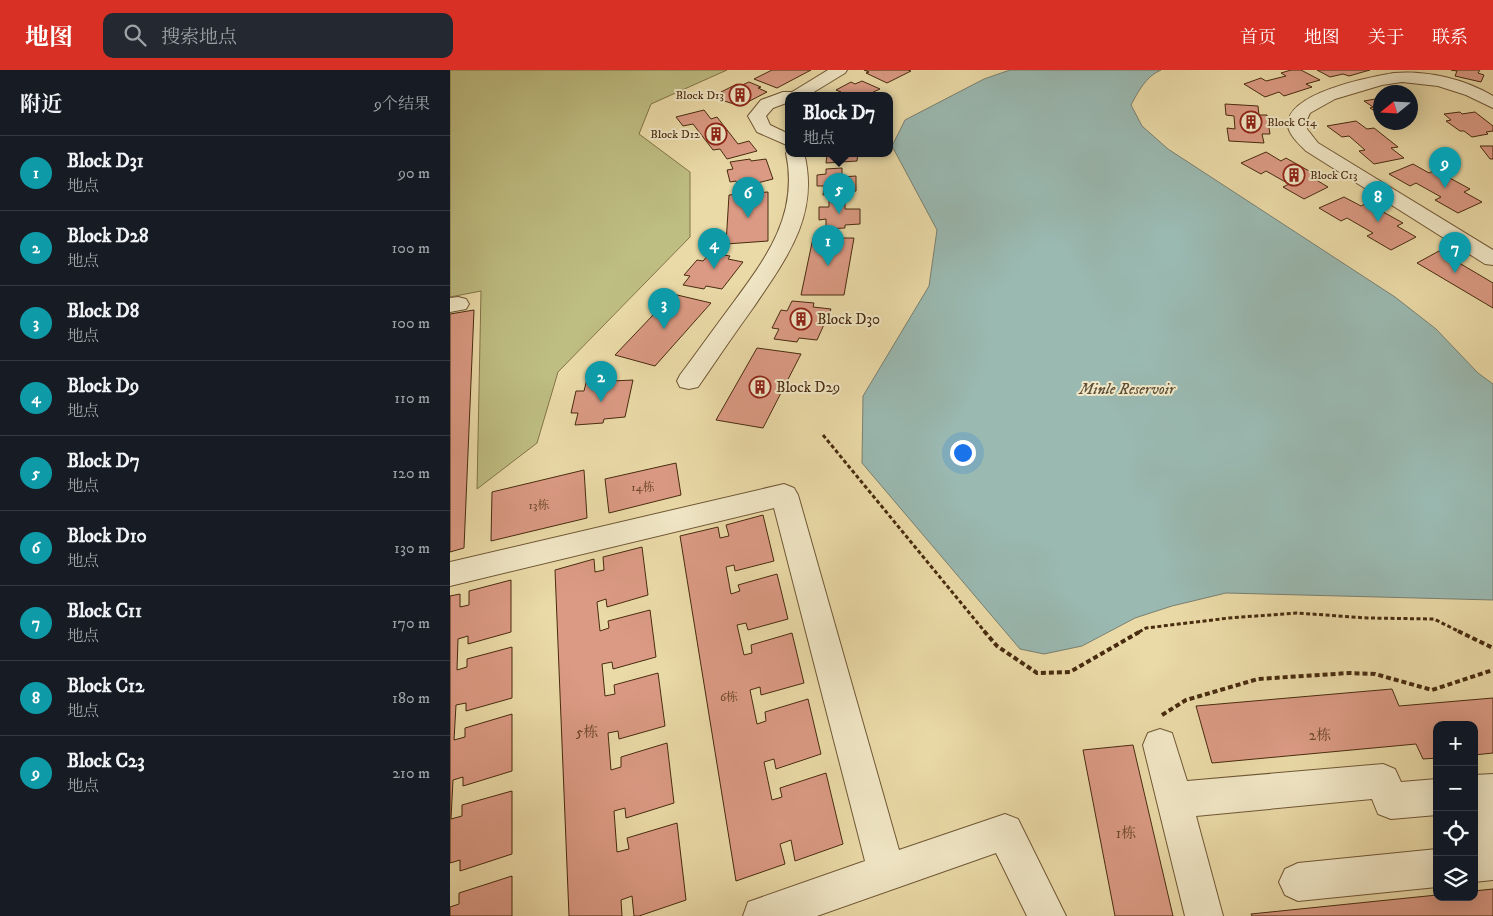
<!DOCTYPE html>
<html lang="zh">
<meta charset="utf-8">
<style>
body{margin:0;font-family:"IM FELL DW Pica","Noto Serif SC",serif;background:#242831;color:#f1f3f6}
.controls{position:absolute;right:15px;bottom:15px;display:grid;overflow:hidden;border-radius:10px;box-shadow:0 5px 20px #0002}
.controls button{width:45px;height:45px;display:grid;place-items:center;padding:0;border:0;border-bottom:1px solid #363941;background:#171b24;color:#f1f3f6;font:25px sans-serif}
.compass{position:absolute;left:923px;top:15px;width:45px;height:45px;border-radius:50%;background:#171b24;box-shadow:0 5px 20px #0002;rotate:252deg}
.you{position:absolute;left:512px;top:382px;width:18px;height:18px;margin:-12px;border:4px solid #fff;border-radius:50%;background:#1a73e8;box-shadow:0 0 0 8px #1a73e833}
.badge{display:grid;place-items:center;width:32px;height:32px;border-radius:50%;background:#d93025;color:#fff;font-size:16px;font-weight:700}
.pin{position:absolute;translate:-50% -41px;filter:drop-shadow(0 1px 2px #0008)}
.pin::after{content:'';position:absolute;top:26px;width:18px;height:15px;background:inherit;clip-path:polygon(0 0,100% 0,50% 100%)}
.popup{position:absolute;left:335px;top:22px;width:108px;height:65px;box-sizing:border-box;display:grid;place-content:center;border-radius:10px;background:#171b24;filter:drop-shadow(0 1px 4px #0005);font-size:16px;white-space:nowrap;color:#9ea1a6}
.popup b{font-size:19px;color:#f1f3f6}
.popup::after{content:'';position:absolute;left:50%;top:100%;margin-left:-10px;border:10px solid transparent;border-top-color:#171b24}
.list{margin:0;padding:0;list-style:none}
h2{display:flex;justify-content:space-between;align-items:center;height:65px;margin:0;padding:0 20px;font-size:21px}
h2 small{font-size:16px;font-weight:400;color:#9ea1a6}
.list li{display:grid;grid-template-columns:32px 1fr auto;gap:15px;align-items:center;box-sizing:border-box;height:75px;padding:0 20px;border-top:1px solid #363941}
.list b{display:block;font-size:19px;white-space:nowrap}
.list p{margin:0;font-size:16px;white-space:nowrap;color:#9ea1a6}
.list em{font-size:16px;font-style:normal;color:#9ea1a6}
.icon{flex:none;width:28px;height:28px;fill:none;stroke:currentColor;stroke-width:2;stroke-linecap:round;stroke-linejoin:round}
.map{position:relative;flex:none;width:1043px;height:846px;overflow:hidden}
header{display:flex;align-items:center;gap:30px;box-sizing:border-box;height:70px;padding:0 25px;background:#d93025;color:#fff}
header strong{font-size:24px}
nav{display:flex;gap:28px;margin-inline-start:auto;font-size:18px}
.search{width:350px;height:45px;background:#242831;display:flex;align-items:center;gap:12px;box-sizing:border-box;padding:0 18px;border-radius:10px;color:#9ea1a6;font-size:19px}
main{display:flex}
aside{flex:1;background:#171b24}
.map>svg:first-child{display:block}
</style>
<header>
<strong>地图</strong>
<div class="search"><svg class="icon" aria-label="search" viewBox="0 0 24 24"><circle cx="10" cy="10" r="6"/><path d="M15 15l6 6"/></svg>搜索地点</div>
<nav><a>首页</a><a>地图</a><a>关于</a><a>联系</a></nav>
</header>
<main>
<aside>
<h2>附近<small>9个结果</small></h2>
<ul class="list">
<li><span class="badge" style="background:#0f9aa8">1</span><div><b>Block D31</b><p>地点</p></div><em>90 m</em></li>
<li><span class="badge" style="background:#0f9aa8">2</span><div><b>Block D28</b><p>地点</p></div><em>100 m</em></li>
<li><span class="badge" style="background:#0f9aa8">3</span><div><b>Block D8</b><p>地点</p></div><em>100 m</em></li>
<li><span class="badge" style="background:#0f9aa8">4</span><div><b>Block D9</b><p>地点</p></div><em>110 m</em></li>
<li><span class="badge" style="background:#0f9aa8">5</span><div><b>Block D7</b><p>地点</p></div><em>120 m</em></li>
<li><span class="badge" style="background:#0f9aa8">6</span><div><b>Block D10</b><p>地点</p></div><em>130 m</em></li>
<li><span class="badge" style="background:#0f9aa8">7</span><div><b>Block C11</b><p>地点</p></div><em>170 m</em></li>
<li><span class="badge" style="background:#0f9aa8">8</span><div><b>Block C12</b><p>地点</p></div><em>180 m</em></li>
<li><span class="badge" style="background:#0f9aa8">9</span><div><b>Block C23</b><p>地点</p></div><em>210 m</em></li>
</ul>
</aside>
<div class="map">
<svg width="1043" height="846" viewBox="0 0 1043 846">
<rect width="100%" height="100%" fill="#eadaa7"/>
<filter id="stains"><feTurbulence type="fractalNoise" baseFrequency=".004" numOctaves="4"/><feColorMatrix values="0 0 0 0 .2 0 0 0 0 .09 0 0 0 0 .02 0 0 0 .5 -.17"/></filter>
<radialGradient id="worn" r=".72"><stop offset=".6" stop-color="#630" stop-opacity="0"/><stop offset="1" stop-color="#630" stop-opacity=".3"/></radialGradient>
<!-- green -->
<path fill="#bebd82" stroke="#837448" d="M0,0H277L201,34L189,64L240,102V167L108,302L87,373L27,419L31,221L0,227Z"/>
<!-- water -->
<path fill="#9ab9b1" stroke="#798070" d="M560,0H711C696,6 688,22 681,35L692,56L718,79L945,227L986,259L1028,303L1043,314V530L776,523L722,536L685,548L632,576L594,584L570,579L412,393L413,326L479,216L487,160L442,76L455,50L534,9Z"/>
<!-- building -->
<path fill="#db9a84" stroke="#482b0f" d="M322,0H361L327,18L304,9Z
M414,0H458L461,1L437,13L416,3L419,2Z
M841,0H851L870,10L856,14L862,17L834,26L829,22L815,27L794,14L811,8L816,11L836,6L831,3Z
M867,0H920L899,6L893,4L880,7Z
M1001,0H1030L1028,3L1034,5L1031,12L1005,6L1007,1Z
M412,11L430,19L417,25H385L391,22L386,20L401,12L405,14Z
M299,12L311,17L308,18L317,22L290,36L265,28L274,23L271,22L287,14L290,16Z
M931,28V45L920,38L923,37L914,31Z
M775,34L808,36L809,45H817L820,64H812L814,73L779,71L777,58L785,59L784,46L776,45Z
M254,40L261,49L267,47L288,74L299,71L307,81L277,89L270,79L263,80L243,54L233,56L226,47Z
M1010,42L1012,44L1025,42L1043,56V61L1036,62L1038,64L1022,67L1014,61H1010L996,51L1001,50L994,44Z
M906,51L917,59L924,58L948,77L941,78L954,88L924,94L909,81L915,80L899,66L892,67L877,56Z
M1030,76H1043V89H1040Z
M816,82L831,91L836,88L868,106L863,108L878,117L854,129L833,117L839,114L816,101L811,104L791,93Z
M371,83H408L407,91L376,93L377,85H371Z
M300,89L301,91L316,89L323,109L288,118L286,111L280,112L277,100L283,99L280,92Z
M963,94L979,103L985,100L1020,119L1014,122L1032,132L1008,143L985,130L991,127L966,113L960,116L939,104Z
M392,98V107L406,106V121L373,125L374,116H367V105L376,104V99Z
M318,122V171L276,174L279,125Z
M894,127L911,136L917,133L953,153L947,156L966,167L941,180L917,166L923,163L897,148L891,151L869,138Z
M395,130V139H410V154L395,155V158L376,159V149L369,150V137H379V131Z
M363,168H404L394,225H351Z
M989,181L1043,213V238L967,193Z
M260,183L280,186L278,189L293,192L272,219L256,216L254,219L233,215L240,206L234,205L247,190L253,191Z
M223,224L261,233L205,296L165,285Z
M342,231L364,233L363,237L381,239L367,270L349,268L347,272L324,269L329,259L322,258L331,240L337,241Z
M24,240L14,478L0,482V244Z
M307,278L351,284L313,358L266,350Z
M163,307L162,311L183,310L175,347L154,349L153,353L125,355L128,343H121L126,321H134L137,309Z
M226,393L231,425L159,443L155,409Z
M134,400L137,448L41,471L42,422Z
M313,445L324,491L285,501L284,495L276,497L281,524L290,521L288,515L327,504L338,549L298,560L296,553L287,555L294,585L302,583L301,575L342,563L354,613L311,625L310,617L300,620L307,654L316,651L315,642L358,629L371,684L326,699L324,689L314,692L322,730L332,727L330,718L376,703L393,774L345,791L341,770L330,774L335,794L286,811L230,466L268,457L270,468L279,466L276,455Z
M192,477L198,525L157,537L156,529L147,532L150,561L159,558L158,551L200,540L206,587L163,599L162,592L152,594L155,626L165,624L164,615L208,603L215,656L169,669L168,661L158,663L161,700L171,697V687L217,673L224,733L176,748L175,738L164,741L167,782L179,779L177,768L227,753L236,830L189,846H184L182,826L171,830L172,846H119L105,500L144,489L145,502L154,500L153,487Z
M61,510V562L18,574V566L8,569L7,600L17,597V589L62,577V628L16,641V633L6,635L4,670L15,667V658L62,644V701L13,716V707L3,710L1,749L12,746V735L62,721V784L10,801V790L0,793V526L10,524V537L19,535V521Z
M942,619L949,636L1043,628V683L1024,685V655H987V688L973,689L966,674L762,693L746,636Z
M683,675L723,846H665L633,680Z
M62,806V846H0V837L9,834V823Z
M1043,819V846H802L801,844L987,825V827H1024V821Z"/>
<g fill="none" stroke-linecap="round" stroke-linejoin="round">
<!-- minor casing -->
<g stroke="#705735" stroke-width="2">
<path id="minor" d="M378,0H397L395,3L359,25H339V32L323,38L316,46L320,55L339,64V76L307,62L298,46L311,30L333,22H342Z
M944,3C976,0 1015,9 1043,26V38L1016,25L988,16L952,12L932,15L885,29L860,43L856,52L857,59L868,73L1043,180V195L1035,194L856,81C849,74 839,65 838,56C835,23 920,7 944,3Z
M339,79V83H354C370,145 336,189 303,238C284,264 266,291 248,317L239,319L230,317L227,311L230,305C248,281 265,257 283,233C317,187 349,144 336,83Z
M8,227L16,229L19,234L16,239L0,242V228Z
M334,414L344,418L348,425L449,780L555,744L568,749L616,846H577L546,783L367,846H293L298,832L415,791L324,438L0,516V492Z
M710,659L722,663L737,711L933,694L945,699L951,712L987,709V745L941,749L928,744L922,729L746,746L773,846H735L693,675L698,663Z
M1043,704V810L1024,812V705Z
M987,779V817L848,831L835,825L829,812L835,799L848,793Z"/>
</g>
<!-- path-far1 -->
<path stroke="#482b0f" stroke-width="3" stroke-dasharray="4 2.5" stroke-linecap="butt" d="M373,365L535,562
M689,562L696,558L779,548L847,543L917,548L984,549L1010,562"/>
<!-- path -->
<path stroke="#482b0f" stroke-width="4" stroke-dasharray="5 3" stroke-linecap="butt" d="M534,561L547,576L587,603L620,602L691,561
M1008,561L1043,578
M712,645L736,630L808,609L899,603L925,604L982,620L1043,600"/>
<!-- minor -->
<use href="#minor" fill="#f1e7c6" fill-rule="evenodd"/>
</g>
<!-- icons -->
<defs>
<g id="building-ring" transform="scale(1.125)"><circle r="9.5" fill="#f1e7c6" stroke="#8f2418" stroke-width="1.5"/><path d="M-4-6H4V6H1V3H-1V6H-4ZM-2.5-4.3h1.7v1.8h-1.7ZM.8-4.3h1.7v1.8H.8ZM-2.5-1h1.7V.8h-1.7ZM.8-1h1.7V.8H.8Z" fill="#8f2418"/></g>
</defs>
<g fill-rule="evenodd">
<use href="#building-ring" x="290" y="25"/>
<use href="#building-ring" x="801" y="52"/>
<use href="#building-ring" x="266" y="64"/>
<use href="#building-ring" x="844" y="105"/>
<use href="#building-ring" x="351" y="249"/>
<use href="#building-ring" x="310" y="317"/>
</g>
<g text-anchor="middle" stroke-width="4" stroke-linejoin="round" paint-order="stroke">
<!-- far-poi labels -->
<g font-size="12" fill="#482b0f" stroke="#f1e7c6" text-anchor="end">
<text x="274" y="29">Block D13</text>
<text x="817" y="56" text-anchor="start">Block C14</text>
<text x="250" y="68">Block D12</text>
<text x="860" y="109" text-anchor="start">Block C13</text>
</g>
<!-- number labels -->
<g font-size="12" fill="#6d472c">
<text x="193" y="421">14栋</text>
<text x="89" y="439">13栋</text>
<text x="279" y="631">6栋</text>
</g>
<!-- poi labels -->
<g font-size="15" fill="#482b0f" stroke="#f1e7c6" text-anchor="start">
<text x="367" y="254">Block D30</text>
<text x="326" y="322">Block D29</text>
</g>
<!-- near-number labels -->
<g font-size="15" fill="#6d472c">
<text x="137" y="667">5栋</text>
<text x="870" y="670">2栋</text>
<text x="676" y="768">1栋</text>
</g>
<!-- water labels -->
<g font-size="16" font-style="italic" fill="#5c4e38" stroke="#f1e7c6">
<text x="677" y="324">Minle Reservoir</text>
</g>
</g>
<rect width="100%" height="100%" filter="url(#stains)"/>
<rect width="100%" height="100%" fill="url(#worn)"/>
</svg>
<div class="controls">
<button>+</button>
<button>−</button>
<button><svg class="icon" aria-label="locate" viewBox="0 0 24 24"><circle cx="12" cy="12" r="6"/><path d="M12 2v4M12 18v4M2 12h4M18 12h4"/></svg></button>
<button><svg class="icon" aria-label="layers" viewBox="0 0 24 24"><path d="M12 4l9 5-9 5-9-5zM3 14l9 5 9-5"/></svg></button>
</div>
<svg class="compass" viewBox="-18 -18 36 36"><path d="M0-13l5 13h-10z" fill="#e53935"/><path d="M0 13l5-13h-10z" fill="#9ea1a6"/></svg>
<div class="you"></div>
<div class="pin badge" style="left:378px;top:196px;background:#0f9aa8">1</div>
<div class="pin badge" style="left:151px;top:332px;background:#0f9aa8">2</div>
<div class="pin badge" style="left:214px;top:259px;background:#0f9aa8">3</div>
<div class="pin badge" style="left:264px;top:199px;background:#0f9aa8">4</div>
<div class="pin badge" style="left:389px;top:144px;background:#0f9aa8">5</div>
<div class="popup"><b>Block D7</b>地点</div>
<div class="pin badge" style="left:298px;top:148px;background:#0f9aa8">6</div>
<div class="pin badge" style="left:1005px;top:203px;background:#0f9aa8">7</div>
<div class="pin badge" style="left:928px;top:152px;background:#0f9aa8">8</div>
<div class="pin badge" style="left:995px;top:118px;background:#0f9aa8">9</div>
</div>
</main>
